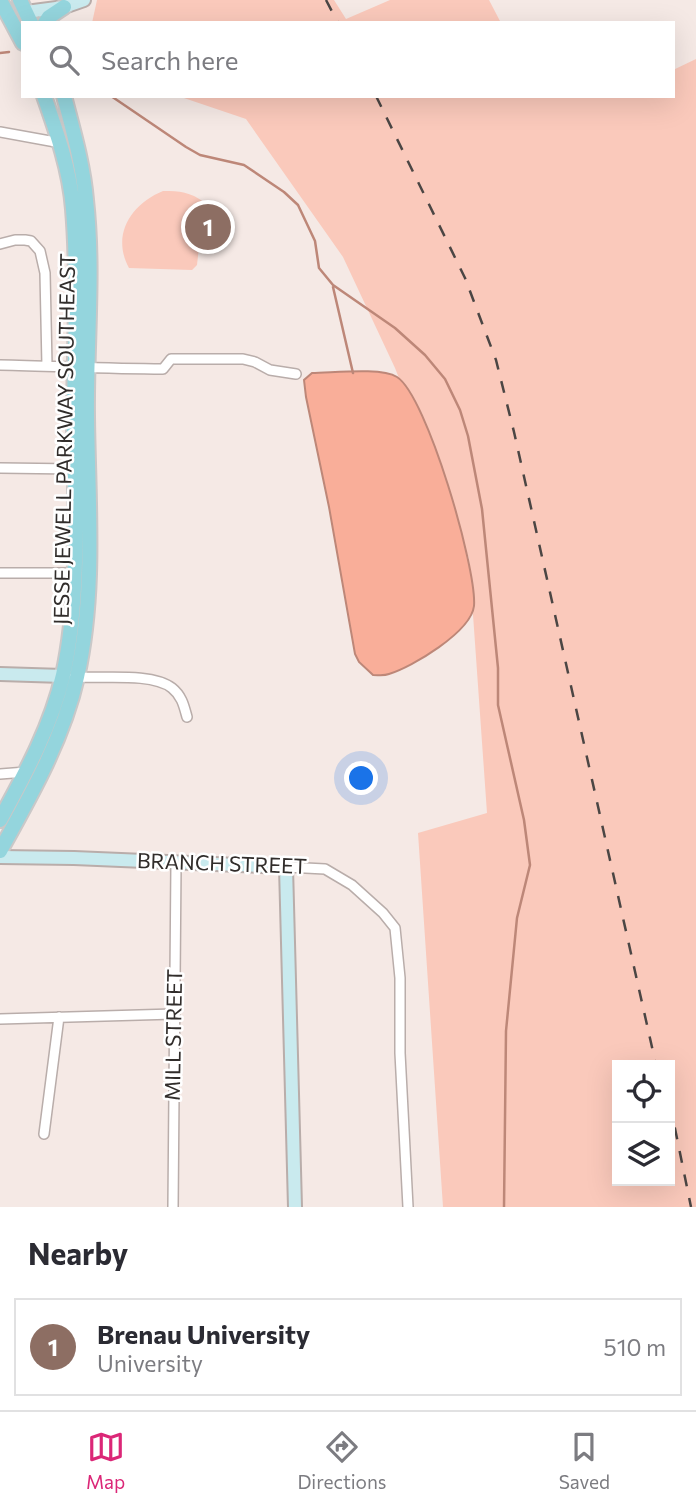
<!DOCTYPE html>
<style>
body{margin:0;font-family:Commissioner,sans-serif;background:#f2f2f3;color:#2b2b33}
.controls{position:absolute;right:21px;bottom:21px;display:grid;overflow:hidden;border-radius:0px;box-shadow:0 7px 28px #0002}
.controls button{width:63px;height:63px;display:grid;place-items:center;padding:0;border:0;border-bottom:2px solid #e1e1e2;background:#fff;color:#2b2b33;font:35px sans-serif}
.you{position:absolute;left:362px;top:779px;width:24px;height:24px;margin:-18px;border:5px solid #fff;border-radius:50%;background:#1a73e8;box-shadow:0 0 0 10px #1a73e833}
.badge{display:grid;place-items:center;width:46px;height:46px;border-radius:50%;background:#db2777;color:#fff;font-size:23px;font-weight:700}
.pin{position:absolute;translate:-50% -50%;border:4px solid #fff;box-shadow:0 2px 7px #0006}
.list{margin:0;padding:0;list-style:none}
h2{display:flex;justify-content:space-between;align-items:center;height:91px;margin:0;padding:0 28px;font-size:30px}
h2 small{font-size:23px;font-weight:400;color:#7c7c81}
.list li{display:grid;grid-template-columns:46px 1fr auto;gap:21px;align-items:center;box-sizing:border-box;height:98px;margin:0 14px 14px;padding:0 14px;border:2px solid #e1e1e2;border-radius:0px}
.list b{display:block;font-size:26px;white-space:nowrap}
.list p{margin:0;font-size:23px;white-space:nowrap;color:#7c7c81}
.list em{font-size:23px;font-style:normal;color:#7c7c81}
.icon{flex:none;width:38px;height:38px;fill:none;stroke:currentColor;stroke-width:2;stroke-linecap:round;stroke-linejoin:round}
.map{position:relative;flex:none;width:696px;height:1207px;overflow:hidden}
.search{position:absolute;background:#fff;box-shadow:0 7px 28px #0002;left:21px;right:21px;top:21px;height:77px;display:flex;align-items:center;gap:18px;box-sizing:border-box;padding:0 24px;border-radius:0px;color:#7c7c81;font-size:26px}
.sheet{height:203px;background:#fff}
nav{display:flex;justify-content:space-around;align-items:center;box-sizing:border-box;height:98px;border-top:2px solid #e1e1e2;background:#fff;font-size:19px;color:#7c7c81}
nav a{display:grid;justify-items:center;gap:4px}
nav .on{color:#db2777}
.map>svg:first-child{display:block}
</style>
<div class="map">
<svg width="696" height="1207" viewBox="0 0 696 1207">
<rect width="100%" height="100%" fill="#f5e9e5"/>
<!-- green -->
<path fill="#fac9bb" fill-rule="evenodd" d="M97,0H334L346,19L390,0H489L501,23H92Z
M696,59V1207H443L418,833L487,813L469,558L395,368L343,257L246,119L178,96H673V70ZM617,1065H670V1181H617Z
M163,191C180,191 190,192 204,202L197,265L192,270L129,268C111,235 131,204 163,191Z"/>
<!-- water -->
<path fill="#f9ae99" stroke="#bd8778" stroke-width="2" d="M312,373C332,373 381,367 397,377C427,396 477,569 474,606C471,632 412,667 389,674C384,676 379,675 373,675L359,662L355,654L329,507L306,397L304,380Z"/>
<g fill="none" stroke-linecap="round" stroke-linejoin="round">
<!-- stream -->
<path stroke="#bd8778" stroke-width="2.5" d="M0,53L9,52
M111,96L186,147L200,155L244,165L284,192L298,205L315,241L319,268L333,285L395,328L425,355L445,379L460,410L468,436L482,509L498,668V705L524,820L530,865L517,918L506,1031L504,1207
M333,287L353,373"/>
<!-- street casing -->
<g stroke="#b9adaa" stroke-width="12">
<path id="street" d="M0,132L61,143
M0,244L15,240H25L31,241L40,251L45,273L47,366
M0,365C54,366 108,369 163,369L171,359H243L255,362L270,370L296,374
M0,468L75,469
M0,573H74
M74,677C100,679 152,672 172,688C182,696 184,706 187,717
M0,774L26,772
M286,867L325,869L352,885L383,913L395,928L400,978V1053L408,1207
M0,1019L174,1014
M44,1134L59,1017
M173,1207L176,864"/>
</g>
<!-- secondary casing -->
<g stroke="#b9adaa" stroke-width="16">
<path id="secondary" d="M26,12L64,7L84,0
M0,674L63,676
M0,857L74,858L286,867L295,1207"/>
</g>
<!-- primary casing -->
<g stroke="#c9c8c8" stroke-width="18">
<path id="primary" d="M0,0L23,43
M20,0L31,23
M45,23L49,17L64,7
M0,820C25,774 51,727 63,675C80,599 75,505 74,426C74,354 79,281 73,209C70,170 57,133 44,96
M0,851C31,795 63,739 77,677C96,592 88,503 87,417C86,345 94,272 86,200C83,164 73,131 64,96"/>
</g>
<!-- street -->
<use href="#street" stroke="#fff" stroke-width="9"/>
<!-- secondary -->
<use href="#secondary" stroke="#c9eaee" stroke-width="12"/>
<!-- primary -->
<use href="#primary" stroke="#94d5dd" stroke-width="14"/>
<!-- rail -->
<path stroke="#4b4644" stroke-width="2.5" stroke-dasharray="12 12" stroke-linecap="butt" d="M326,0L338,23
M376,96L465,278L496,360L514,432L656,1065
M670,1104L691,1207"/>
</g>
<g text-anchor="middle" stroke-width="5" stroke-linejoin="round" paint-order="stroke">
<!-- street labels -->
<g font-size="21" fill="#312d2b" stroke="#fff">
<text transform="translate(65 439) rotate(-89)" y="7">JESSE JEWELL PARKWAY SOUTHEAST</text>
<text transform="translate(222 864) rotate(2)" y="7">BRANCH STREET</text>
<text transform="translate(174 1035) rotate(-89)" y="7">MILL STREET</text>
</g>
</g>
</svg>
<div class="controls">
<button><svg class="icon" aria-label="locate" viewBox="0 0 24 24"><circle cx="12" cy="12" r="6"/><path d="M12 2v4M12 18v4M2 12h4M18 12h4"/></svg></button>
<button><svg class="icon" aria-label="layers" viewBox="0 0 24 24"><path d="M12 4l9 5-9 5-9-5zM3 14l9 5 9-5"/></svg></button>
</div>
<div class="you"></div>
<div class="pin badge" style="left:208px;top:227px;background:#8d6e63">1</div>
<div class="search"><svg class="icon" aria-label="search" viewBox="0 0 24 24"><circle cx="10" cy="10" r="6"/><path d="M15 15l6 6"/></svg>Search here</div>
</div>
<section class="sheet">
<h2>Nearby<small></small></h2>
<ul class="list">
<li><span class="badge" style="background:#8d6e63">1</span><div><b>Brenau University</b><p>University</p></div><em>510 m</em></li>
</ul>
</section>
<nav>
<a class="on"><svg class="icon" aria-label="map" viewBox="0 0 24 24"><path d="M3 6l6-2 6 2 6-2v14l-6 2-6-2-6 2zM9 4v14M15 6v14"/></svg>Map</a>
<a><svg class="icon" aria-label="directions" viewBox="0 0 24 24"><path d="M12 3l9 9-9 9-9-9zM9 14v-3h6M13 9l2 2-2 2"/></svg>Directions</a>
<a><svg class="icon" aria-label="saved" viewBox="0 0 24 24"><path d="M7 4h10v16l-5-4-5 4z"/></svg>Saved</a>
</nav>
